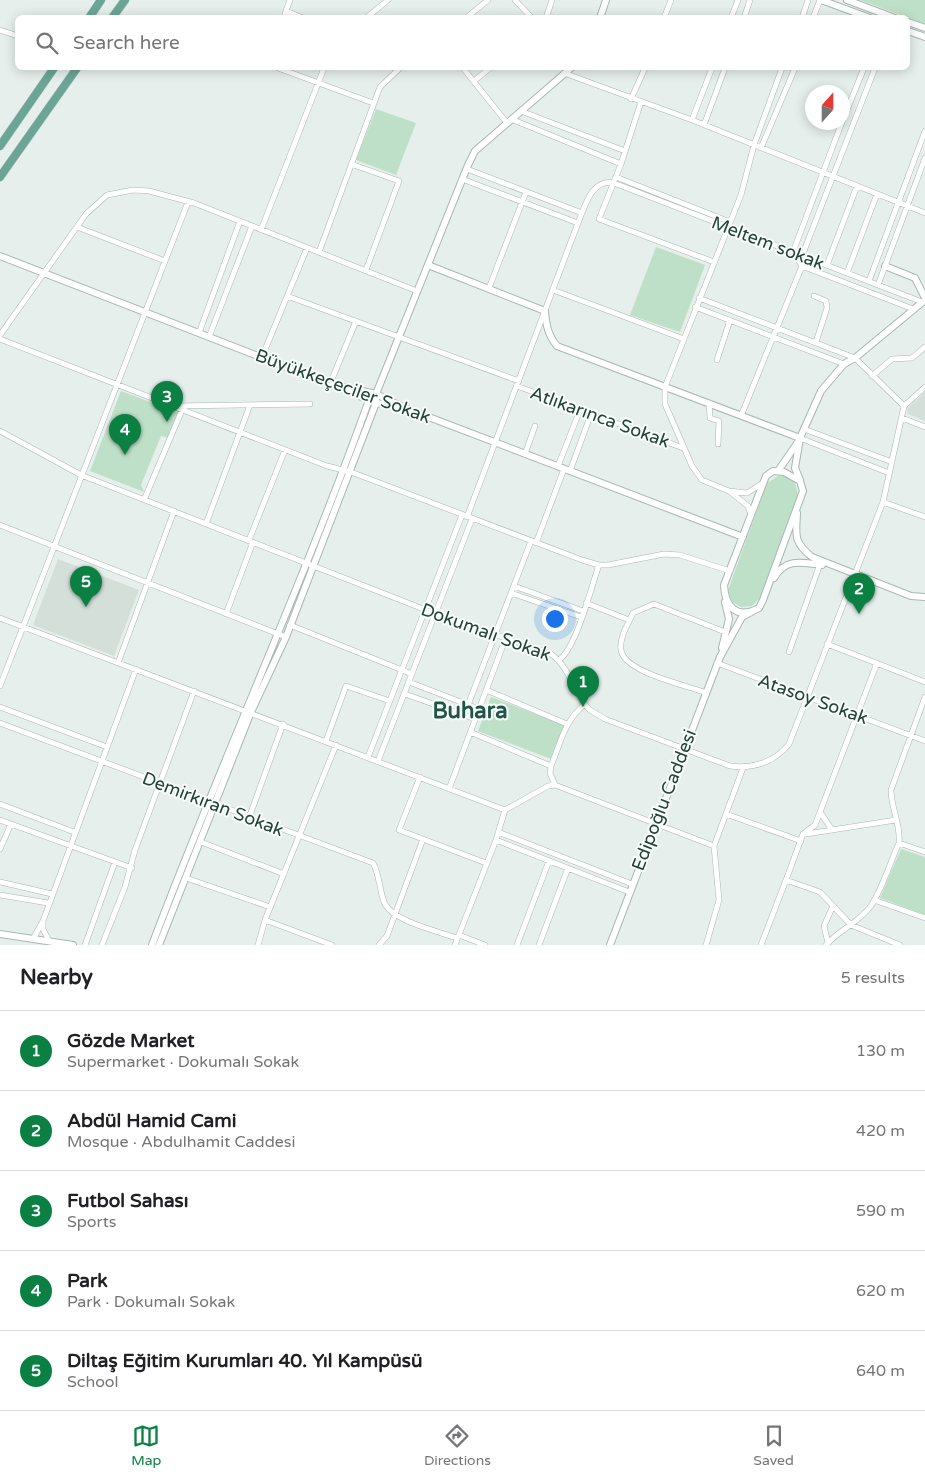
<!DOCTYPE html>
<meta charset="utf-8">
<style>
body{margin:0;font-family:"Varela Round",sans-serif;background:#f6f6f6;color:#202124}
.compass{position:absolute;left:805px;top:85px;width:45px;height:45px;border-radius:50%;background:#fff;box-shadow:0 2px 12px #0003;rotate:21deg}
.you{position:absolute;left:554px;top:618px;width:18px;height:18px;margin:-12px;border:4px solid #fff;border-radius:50%;background:#1a73e8;box-shadow:0 0 0 8px #1a73e833}
.badge{display:grid;place-items:center;width:32px;height:32px;border-radius:50%;background:#0b8043;color:#fff;font-size:16px;font-weight:700}
.pin{position:absolute;translate:-50% -41px;filter:drop-shadow(0 1px 2px #0008)}
.pin::after{content:'';position:absolute;top:26px;width:18px;height:15px;background:inherit;clip-path:polygon(0 0,100% 0,50% 100%)}
.list{margin:0;padding:0;list-style:none}
h2{display:flex;justify-content:space-between;align-items:center;height:65px;margin:0;padding:0 20px;font-size:21px}
h2 small{font-size:16px;font-weight:400;color:#757577}
.list li{display:grid;grid-template-columns:32px 1fr auto;gap:15px;align-items:center;box-sizing:border-box;height:80px;padding:0 20px;border-top:1px solid #e0e0e0}
.list b{display:block;font-size:19px;white-space:nowrap}
.list p{margin:0;font-size:16px;white-space:nowrap;color:#757577}
.list em{font-size:16px;font-style:normal;color:#757577}
.icon{flex:none;width:28px;height:28px;fill:none;stroke:currentColor;stroke-width:2;stroke-linecap:round;stroke-linejoin:round}
.map{position:relative;flex:none;width:925px;height:945px;overflow:hidden}
.search{position:absolute;background:#fff;box-shadow:0 2px 12px #0003;left:15px;right:15px;top:15px;height:55px;display:flex;align-items:center;gap:12px;box-sizing:border-box;padding:0 18px;border-radius:8px;color:#757577;font-size:19px}
.sheet{height:465px;background:#fff}
nav{display:flex;justify-content:space-around;align-items:center;box-sizing:border-box;height:70px;border-top:1px solid #e0e0e0;background:#fff;font-size:14px;color:#757577}
nav a{display:grid;justify-items:center;gap:2px}
nav .on{color:#0b8043}
.map>svg:first-child{display:block}
</style>
<div class="map">
<svg width="925" height="945" viewBox="0 0 925 945">
<rect width="100%" height="100%" fill="#e6efeb"/>
<!-- built -->
<path fill="#d4dfda" d="M925,392V421L908,414L907,409Z
M58,559L139,590L114,656L33,625Z"/>
<!-- green -->
<path fill="#bfe0c8" d="M860,0H925V24Z
M376,109L416,123L396,175L356,160Z
M656,247L705,265L680,332L630,315Z
M121,391L179,413L169,438L161,436L141,485L144,492L90,471Z
M778,476C793,475 797,483 798,497L760,598L752,606L741,607L732,602L728,590L767,483Z
M491,697L564,725L551,759L478,731Z
M901,849L925,857V915L880,898Z"/>
<g fill="none" stroke-linecap="round" stroke-linejoin="round">
<!-- minor casing -->
<g stroke="#a8b8b2" stroke-width="6">
<path id="minor" d="M515,0L532,18
M286,11L290,0
M284,18L286,11L303,18
M366,18L388,0
M466,18L488,0
M546,18L552,0
M664,18L671,0
M731,18L738,0
M744,18L750,0
M802,18L808,0
M813,18L820,0
M0,30L18,36
M278,68L373,103
M463,68L507,123
M875,68L802,256V266L913,309
M564,73L692,120L925,213
M474,81L490,68
M631,99L645,68
M641,102L621,164L599,219L714,262
M521,111L625,151
M511,119L621,164
M692,120L712,68
M842,122L864,68
M704,125L725,68
M761,148L795,68
M351,164L399,181L366,270
M467,169L582,213
M616,177L730,222
M462,179L578,223
M77,227L165,261
M261,230L324,68
M319,252L380,87L400,68
M827,265L857,186
M847,273L877,194
M869,281L925,131
M878,285L925,158
M489,288L526,192
M553,290L684,339
M287,296L519,381
M814,296L826,301L827,308L816,342
M699,298L855,358L904,406L925,387
M695,307L844,364
M199,333L240,221
M0,335L86,214L107,195L133,190L149,191L194,203L417,291
M209,337L252,226
M0,339L327,466L351,472L582,560L599,565H608L664,554L680,555L730,571
M262,357L307,248
M717,360L730,320
M872,376L892,359L912,358L925,347
M330,384L356,321
M517,386L683,448
M709,403L710,418L719,421L718,444
M176,406L310,404
M741,416L802,266L793,252L842,122
M902,418L925,427
M804,429L892,462
M0,431L81,475L426,610L551,654C573,670 572,695 590,710L605,719L730,766C753,769 775,762 789,744L883,502L904,406
M800,438L889,473
M525,454L535,426
M558,466L580,410
M570,471L591,414
M729,491L702,480L692,466L665,404V387L741,195L754,145L782,68
M144,500L182,410
M883,502L925,517
M751,515L748,506L729,491L747,493L763,483
M467,517L578,223C585,207 591,178 614,183L922,302
M206,524L250,405
M0,525L286,637
M249,540L285,450
M536,543L564,469
M514,586L583,611
M511,593L581,617
M586,603L629,620
M226,614L253,542
M0,618L505,810
M290,625L412,674
M827,644L925,682
M789,652L820,564
M559,660C577,647 591,587 599,565
M118,663L174,511
M717,663L925,741
M409,682L479,709
M0,686L188,202
M486,690L567,724
M704,692C685,685 624,672 621,650C619,638 628,624 633,613L654,604L725,632
M405,694L475,719
M468,705L531,541
M0,707L107,747
M0,723L373,863C380,875 379,891 385,904C393,921 440,932 457,938
M470,732L551,766L550,773L555,785
M326,741L346,686L390,701
M368,757L462,515
M378,761L472,519
M551,766C560,744 565,720 584,705
M420,777L399,830L486,863
M449,789L505,640
M0,804L74,832
M820,812L832,830
M726,814L801,841
M249,818L283,724
M0,820L132,868
M498,832L632,884
M806,834L896,820
M496,840L629,892
M201,842L284,874
M899,843L925,852
M0,849L11,824
M186,878L270,907
M786,880L803,834L815,825L877,663
M0,882L52,894
M0,895L48,903
M874,900L925,918
M265,920L332,945
M43,922V929L49,941
M459,935L485,945
M33,939L43,921L136,669
M828,943L824,926L833,906
M85,945L115,862
M102,945L125,887L135,850L194,691
M258,945L265,920L336,745
M379,945L387,936L423,839
M455,945L496,840L505,810L548,786L555,785L714,846
M517,945L549,861
M539,945L568,868
M706,945L719,900L714,846L743,768
M761,945L786,880L820,892L851,925L900,945
M826,945C839,930 858,923 870,907C881,893 891,860 899,843C901,825 891,808 891,790L925,697"/>
</g>
<!-- tertiary casing -->
<g stroke="#a8b8b2" stroke-width="8">
<path id="tertiary" d="M821,0L870,18
M847,0L895,18
M600,18L606,0
M908,22L925,28
M908,31L925,37
M0,256L330,384L376,394L405,408L743,537
M428,265L545,311C546,325 548,335 557,346L800,438
M885,266L915,278L925,298
M345,390L376,403L397,406
M773,471L784,472L800,481L803,491L763,600L759,608C737,620 725,607 724,585L766,476Z
M778,471L798,442
M800,480L795,468L800,438L821,391L844,364L855,358L925,300
M797,513C796,535 793,542 812,557L911,596L925,597
M774,578C785,558 802,562 822,565
M722,648L729,619L725,602
M0,934L73,945
M152,945C221,762 303,584 369,400L376,394
M159,945L251,712L286,637L376,403V394L468,165L475,151L571,68
M610,945L720,657L742,617L753,611"/>
</g>
<!-- primary casing -->
<g stroke="#c2cac8" stroke-width="9">
<path id="primary" d="M89,18L101,0
M112,18L125,0
M0,146L54,68
M0,177L77,68"/>
</g>
<!-- minor -->
<use href="#minor" stroke="#fff" stroke-width="5"/>
<!-- tertiary -->
<use href="#tertiary" stroke="#fff" stroke-width="6"/>
<!-- primary -->
<use href="#primary" stroke="#6aa596" stroke-width="8"/>
</g>
<g text-anchor="middle" stroke-width="4" stroke-linejoin="round" paint-order="stroke">
<!-- street labels -->
<g font-size="18" fill="#24423a" stroke="#f7fbf9">
<text transform="translate(768 243) rotate(21)" y="6">Meltem sokak</text>
<text transform="translate(343 386) rotate(20)" y="6">Büyükkeçeciler Sokak</text>
<text transform="translate(600 417) rotate(20)" y="6">Atlıkarınca Sokak</text>
<text transform="translate(486 632) rotate(20)" y="6">Dokumalı Sokak</text>
<text transform="translate(813 699) rotate(20)" y="6">Atasoy Sokak</text>
<text transform="translate(664 800) rotate(-69)" y="6">Edipoğlu Caddesi</text>
<text transform="translate(213 804) rotate(21)" y="6">Demirkıran Sokak</text>
</g>
<!-- district labels -->
<g font-size="22" font-weight="bold" fill="#1f5548" stroke="#f7fbf9">
<text x="470" y="718">Buhara</text>
</g>
</g>
</svg>
<svg class="compass" viewBox="-18 -18 36 36"><path d="M0-13l5 13h-10z" fill="#e53935"/><path d="M0 13l5-13h-10z" fill="#757577"/></svg>
<div class="you"></div>
<div class="pin badge" style="left:583px;top:707px">1</div>
<div class="pin badge" style="left:859px;top:614px">2</div>
<div class="pin badge" style="left:167px;top:422px">3</div>
<div class="pin badge" style="left:125px;top:455px">4</div>
<div class="pin badge" style="left:86px;top:607px">5</div>
<div class="search"><svg class="icon" aria-label="search" viewBox="0 0 24 24"><circle cx="10" cy="10" r="6"/><path d="M15 15l6 6"/></svg>Search here</div>
</div>
<section class="sheet">
<h2>Nearby<small>5 results</small></h2>
<ul class="list">
<li><span class="badge">1</span><div><b>Gözde Market</b><p>Supermarket · Dokumalı Sokak</p></div><em>130 m</em></li>
<li><span class="badge">2</span><div><b>Abdül Hamid Cami</b><p>Mosque · Abdulhamit Caddesi</p></div><em>420 m</em></li>
<li><span class="badge">3</span><div><b>Futbol Sahası</b><p>Sports</p></div><em>590 m</em></li>
<li><span class="badge">4</span><div><b>Park</b><p>Park · Dokumalı Sokak</p></div><em>620 m</em></li>
<li><span class="badge">5</span><div><b>Diltaş Eğitim Kurumları 40. Yıl Kampüsü</b><p>School</p></div><em>640 m</em></li>
</ul>
</section>
<nav>
<a class="on"><svg class="icon" aria-label="map" viewBox="0 0 24 24"><path d="M3 6l6-2 6 2 6-2v14l-6 2-6-2-6 2zM9 4v14M15 6v14"/></svg>Map</a>
<a><svg class="icon" aria-label="directions" viewBox="0 0 24 24"><path d="M12 3l9 9-9 9-9-9zM9 14v-3h6M13 9l2 2-2 2"/></svg>Directions</a>
<a><svg class="icon" aria-label="saved" viewBox="0 0 24 24"><path d="M7 4h10v16l-5-4-5 4z"/></svg>Saved</a>
</nav>
